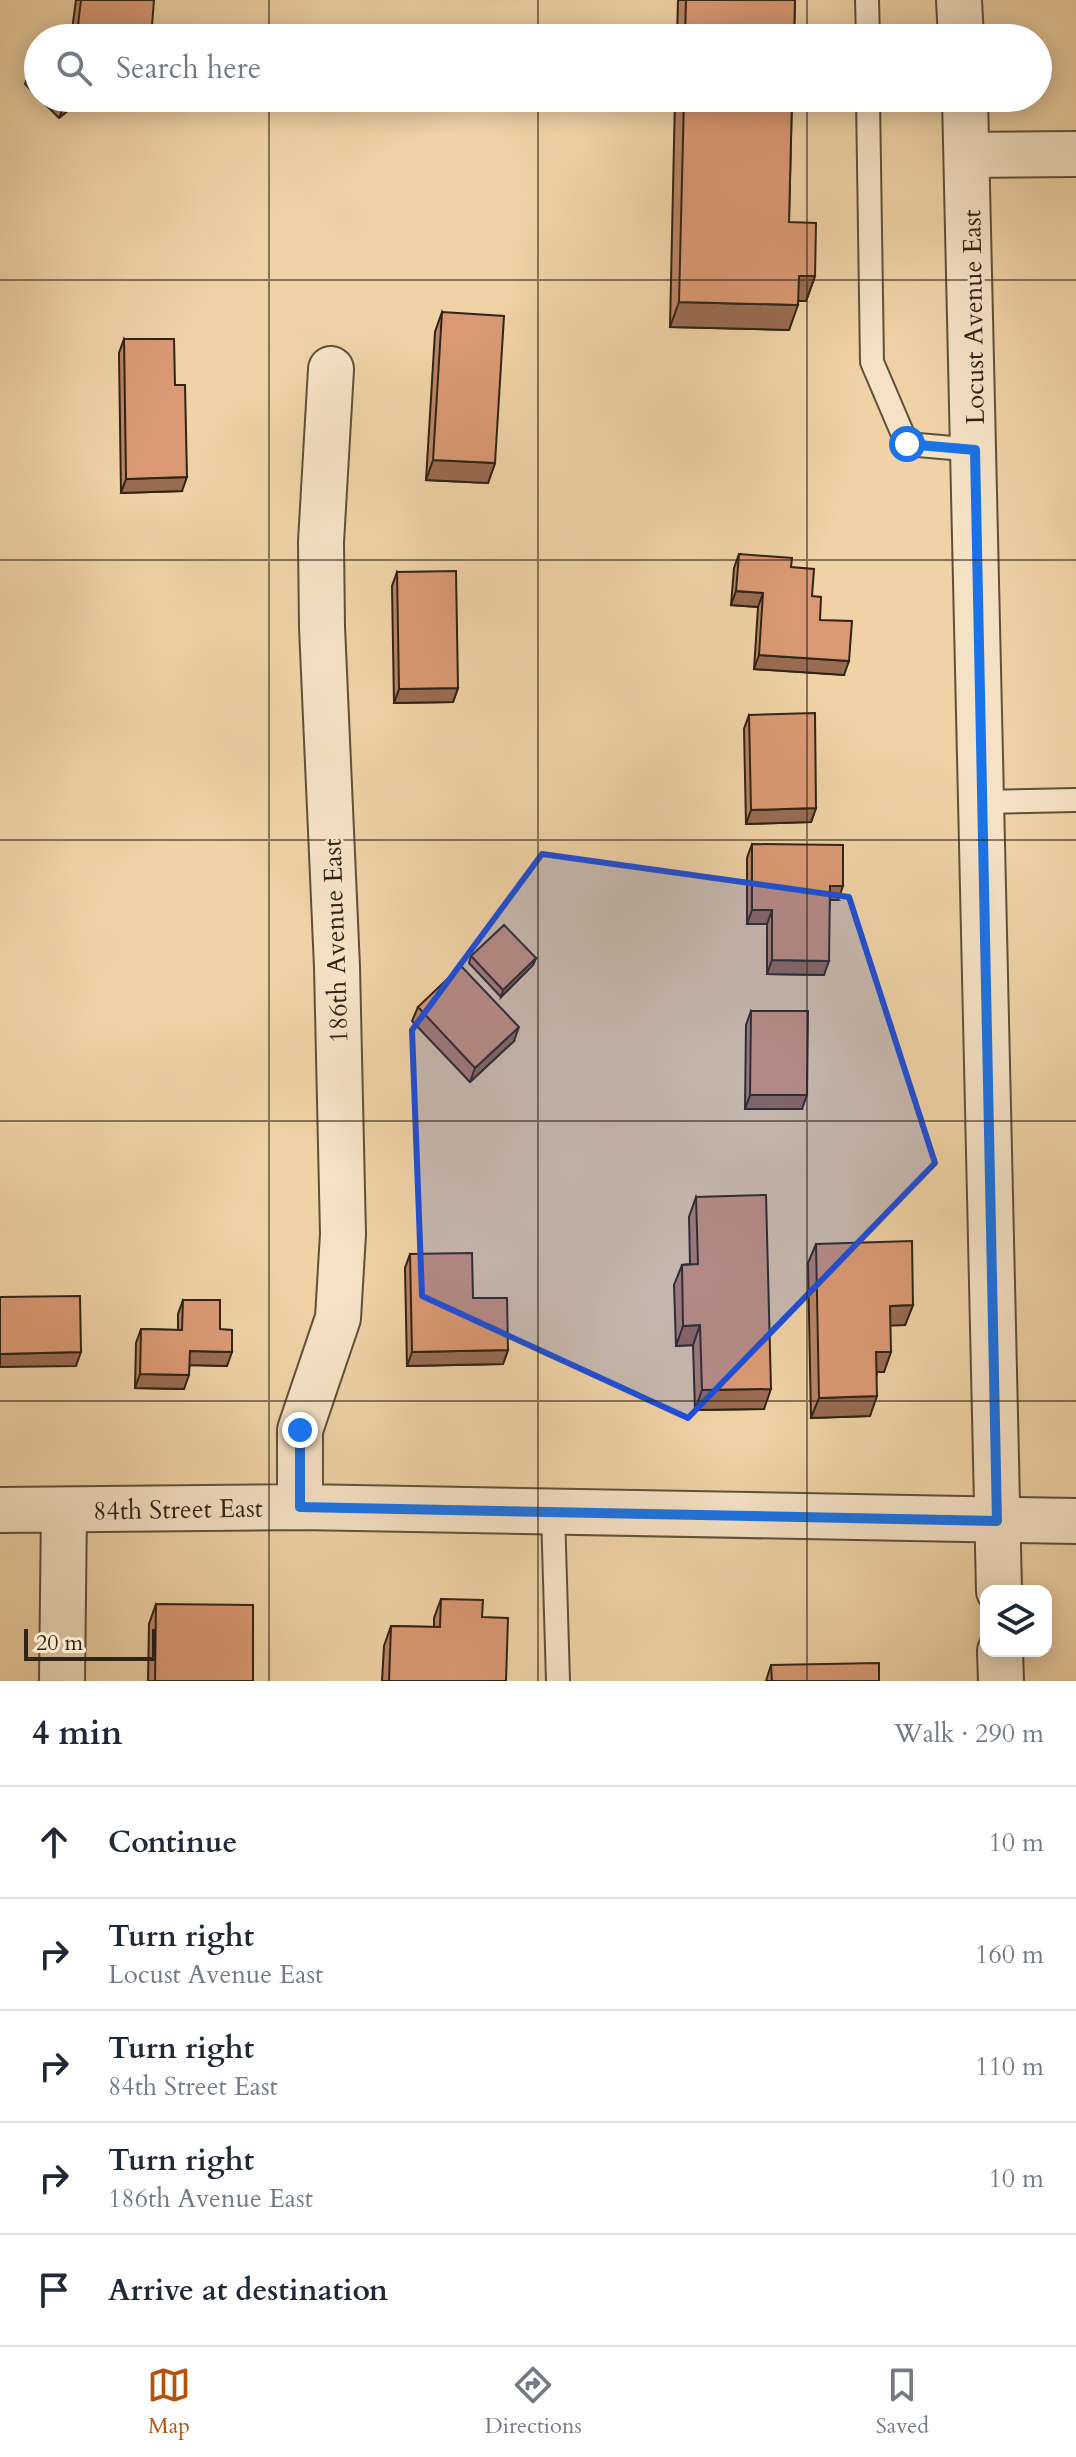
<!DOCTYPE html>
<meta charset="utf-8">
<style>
body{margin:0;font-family:Cardo,serif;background:#f2f2f3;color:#1f2937}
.controls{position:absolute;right:24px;bottom:24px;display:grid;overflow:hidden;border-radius:16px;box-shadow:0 4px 20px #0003}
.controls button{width:72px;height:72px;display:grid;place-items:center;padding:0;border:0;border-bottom:2px solid #e0e1e3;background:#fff;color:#1f2937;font:40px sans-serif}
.scale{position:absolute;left:24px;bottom:20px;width:132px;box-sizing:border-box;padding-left:8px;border:4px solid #302416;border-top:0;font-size:22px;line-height:28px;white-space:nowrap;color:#302416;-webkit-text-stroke:6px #f5e2c5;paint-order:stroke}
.stop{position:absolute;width:24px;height:24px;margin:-18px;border:6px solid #1a73e8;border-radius:50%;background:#fff}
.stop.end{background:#1a73e8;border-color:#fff;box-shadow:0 2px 8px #0008}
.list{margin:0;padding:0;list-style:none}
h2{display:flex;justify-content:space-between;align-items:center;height:104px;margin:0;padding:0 32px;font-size:34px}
h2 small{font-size:26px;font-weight:400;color:#747a83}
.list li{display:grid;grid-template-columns:52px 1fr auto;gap:24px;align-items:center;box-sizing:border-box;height:112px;padding:0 32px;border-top:2px solid #e0e1e3}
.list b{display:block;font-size:30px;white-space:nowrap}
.list p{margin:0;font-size:26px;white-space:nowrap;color:#747a83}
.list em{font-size:26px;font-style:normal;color:#747a83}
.icon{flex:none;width:44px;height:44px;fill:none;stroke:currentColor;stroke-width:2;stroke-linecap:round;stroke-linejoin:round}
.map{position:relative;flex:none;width:1076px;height:1681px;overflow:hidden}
.search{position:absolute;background:#fff;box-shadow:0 4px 20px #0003;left:24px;right:24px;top:24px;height:88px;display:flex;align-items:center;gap:20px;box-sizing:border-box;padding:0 28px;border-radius:44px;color:#747a83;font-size:30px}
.sheet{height:664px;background:#fff}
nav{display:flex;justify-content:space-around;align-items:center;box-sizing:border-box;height:112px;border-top:2px solid #e0e1e3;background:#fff;font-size:22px;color:#747a83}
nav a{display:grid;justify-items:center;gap:4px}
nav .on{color:#b45309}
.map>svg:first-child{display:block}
</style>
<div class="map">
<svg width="1076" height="1681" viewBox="0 0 1076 1681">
<rect width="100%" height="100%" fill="#f0d2a6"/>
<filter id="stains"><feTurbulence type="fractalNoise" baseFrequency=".0025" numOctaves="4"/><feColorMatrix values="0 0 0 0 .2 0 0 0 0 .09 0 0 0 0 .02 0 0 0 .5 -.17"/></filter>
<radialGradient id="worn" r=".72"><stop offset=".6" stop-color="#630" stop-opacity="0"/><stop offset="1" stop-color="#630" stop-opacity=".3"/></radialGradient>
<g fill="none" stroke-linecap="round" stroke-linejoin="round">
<!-- service casing -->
<g stroke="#60503a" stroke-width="26">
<path id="service" d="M867,0L868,38
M868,98L872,362L907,444L975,450
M983,802L1076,800
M553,1513L558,1681"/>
</g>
<!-- minor casing -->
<g stroke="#60503a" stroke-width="48">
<path id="minor" d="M969,155L1076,154
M300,1507V1430L338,1318L343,1234L337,967L322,627L321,542L331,369
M0,1510L300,1507L1076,1521
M62,1681L64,1510"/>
</g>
<!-- tertiary casing -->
<g stroke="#60503a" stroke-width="48">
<path id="tertiary" d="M959,0L961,38
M965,98L999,1591
M1000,1651L1001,1681"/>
</g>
<!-- service -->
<use href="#service" stroke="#f5e2c5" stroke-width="22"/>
<!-- minor -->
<use href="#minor" stroke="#f5e2c5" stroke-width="44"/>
<!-- tertiary -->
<use href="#tertiary" stroke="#f5e2c5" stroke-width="44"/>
</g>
<!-- wall -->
<path fill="#bb8464" stroke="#302416" stroke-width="2" d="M76,0H154L72,30Z
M678,0H795L794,38H677Z
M38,59V97L25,84L32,64Z
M39,98H83L59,118Z
M675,98H792L789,222L815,276L806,301H798L789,330L670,327Z
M442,312L495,463L488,483L426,480L435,332Z
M124,339L182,491L121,493L119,353Z
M739,554L791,567L812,596L820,620L844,675L754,669L758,607L731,605L734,568Z
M397,572L458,688L453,702L394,703L392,586Z
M749,715L816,808L811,822L746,824L744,729Z
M752,844L838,900H830L824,975L767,974V924H747V858Z
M471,956L536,958L533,965L501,997L469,963Z
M418,1007L514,1041L470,1082L412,1021Z
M751,1011L802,1109H745L746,1025Z
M696,1197L764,1409L695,1410L693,1345L676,1346L674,1285L682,1265L690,1264L689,1217Z
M816,1244L913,1305L905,1325H890L884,1372H877L870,1416L811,1418L808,1263Z
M410,1254L473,1298L508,1350L503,1364L407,1366L405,1268Z
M183,1300L220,1329L227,1366L190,1365L184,1389L135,1388L136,1343L141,1329L178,1330V1314Z
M441,1599L482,1617L506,1681H382L384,1646L391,1626L434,1627V1618Z
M156,1604L253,1681H148L149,1624Z
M771,1665L879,1681H766Z"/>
<!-- shaded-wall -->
<path fill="#996b51" stroke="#302416" stroke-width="2" d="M67,98H83L59,118Z
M799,276H815L806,301H790Z
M679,302L798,305L789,330L670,327Z
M433,460L495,463L488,483L426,480Z
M187,477L182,491L121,493L126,479Z
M736,591L763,593L758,607L731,605Z
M759,655L849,661L844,675L754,669Z
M458,688L453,702L394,703L399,689Z
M816,808L811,822L746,824L751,810Z
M830,886H843L838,900H825Z
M752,910H772L767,924H747Z
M536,958L533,965L501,997L503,990Z
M772,960L829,961L824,975L767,974Z
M519,1027L514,1041L470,1082L475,1068Z
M750,1095H807L802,1109H745Z
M913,1305L905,1325L883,1326L890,1306Z
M700,1325L693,1345L676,1346L683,1326Z
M508,1350L503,1364L407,1366L412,1352Z
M190,1351L232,1352L227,1366L185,1365Z
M81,1352L76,1366L0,1367V1354Z
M876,1352H891L884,1372H869Z
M140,1374L189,1375L184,1389L135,1388Z
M771,1389L764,1409L695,1410L702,1390Z
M877,1396L870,1416L811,1418L819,1398Z"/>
<!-- building -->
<path fill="#da9974" stroke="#302416" stroke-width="2" d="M81,0H154L151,38H63L78,25Z
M686,0H795L794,38H685Z
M38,59V70L32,64Z
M684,98H792L789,222L816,223L815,276H799L798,305L679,302Z
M442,312L504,316L495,463L433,460Z
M124,339H174L175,385H185L187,477L126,479Z
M739,554L792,558L791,567L814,569L812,596L821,597L820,620L852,621L849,661L759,655L763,593L736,591Z
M456,571L458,688L399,689L397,572Z
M815,713L816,808L751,810L749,715Z
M752,844L843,845V886H830L829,961L772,960V910H752Z
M504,925L536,958L503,990L471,956Z
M461,966L519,1027L475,1068L418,1007Z
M751,1011H808L807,1095H750Z
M766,1195L771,1389L702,1390L700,1325L683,1326L682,1265L698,1264L696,1197Z
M912,1241L913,1305L890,1306L891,1352H876L877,1396L819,1398L816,1244Z
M472,1253L473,1298H507L508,1350L412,1352L410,1254Z
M80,1296L81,1352L0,1354V1297Z
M183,1300H220V1329L232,1330V1352L190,1351L189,1375L140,1374L141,1329L182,1330Z
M441,1599L483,1600L482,1617L508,1618L506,1681H389L391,1626L440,1627Z
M156,1604L253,1605V1681H155Z
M879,1663V1681H772L771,1665Z"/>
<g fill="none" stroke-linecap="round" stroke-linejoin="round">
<!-- route -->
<path stroke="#1a73e8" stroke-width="10" d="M300,1430V1507L997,1521L975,450L907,444"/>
</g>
<!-- marked area -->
<path fill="#1d4ed8" fill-opacity="0.2" stroke="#1d4ed8" stroke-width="6" stroke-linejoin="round" d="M542,854L849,897L935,1163L688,1418L422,1296L412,1030Z"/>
<!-- grid -->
<path fill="none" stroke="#302416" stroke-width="2" stroke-opacity="0.55" d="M269,0V38M538,0V38M807,0V38M269,98V1681M538,98V1681M807,98V1681M0,280H1076M0,560H1076M0,840H1076M0,1121H1076M0,1401H1076"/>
<g text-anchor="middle" stroke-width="6" stroke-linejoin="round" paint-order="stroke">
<!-- street labels -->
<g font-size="26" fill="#302416" stroke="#f5e2c5">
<text transform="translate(973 317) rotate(-91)" y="9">Locust Avenue East</text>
<text transform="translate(335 941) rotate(-92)" y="9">186th Avenue East</text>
<text transform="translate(178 1509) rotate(-1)" y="9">84th Street East</text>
</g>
</g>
<rect width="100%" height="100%" filter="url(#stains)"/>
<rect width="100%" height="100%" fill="url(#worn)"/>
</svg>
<div class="controls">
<button><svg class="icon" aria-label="layers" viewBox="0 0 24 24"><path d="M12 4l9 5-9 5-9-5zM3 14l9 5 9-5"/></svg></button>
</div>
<div class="scale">20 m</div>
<div class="stop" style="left:907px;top:444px"></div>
<div class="stop end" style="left:300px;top:1430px"></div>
<div class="search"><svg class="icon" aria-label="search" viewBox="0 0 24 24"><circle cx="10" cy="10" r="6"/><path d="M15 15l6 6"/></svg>Search here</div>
</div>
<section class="sheet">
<h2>4 min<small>Walk · 290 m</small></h2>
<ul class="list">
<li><svg class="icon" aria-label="ahead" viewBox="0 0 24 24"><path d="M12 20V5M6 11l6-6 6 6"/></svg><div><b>Continue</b></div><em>10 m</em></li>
<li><svg class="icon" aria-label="right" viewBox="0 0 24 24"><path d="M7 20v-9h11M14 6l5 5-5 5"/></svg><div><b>Turn right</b><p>Locust Avenue East</p></div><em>160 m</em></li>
<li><svg class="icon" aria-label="right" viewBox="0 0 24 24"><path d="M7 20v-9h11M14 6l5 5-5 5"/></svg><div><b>Turn right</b><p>84th Street East</p></div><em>110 m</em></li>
<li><svg class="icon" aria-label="right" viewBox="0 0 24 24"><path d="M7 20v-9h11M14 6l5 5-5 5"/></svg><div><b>Turn right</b><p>186th Avenue East</p></div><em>10 m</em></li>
<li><svg class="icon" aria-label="arrive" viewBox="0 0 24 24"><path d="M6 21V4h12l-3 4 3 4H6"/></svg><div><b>Arrive at destination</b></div></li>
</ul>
</section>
<nav>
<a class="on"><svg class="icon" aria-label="map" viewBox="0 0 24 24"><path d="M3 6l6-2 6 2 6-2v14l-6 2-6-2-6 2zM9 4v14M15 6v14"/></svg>Map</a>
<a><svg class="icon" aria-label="directions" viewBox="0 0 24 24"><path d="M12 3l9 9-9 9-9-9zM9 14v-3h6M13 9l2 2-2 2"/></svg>Directions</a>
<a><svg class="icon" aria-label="saved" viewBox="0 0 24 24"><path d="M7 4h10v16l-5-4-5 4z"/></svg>Saved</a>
</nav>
